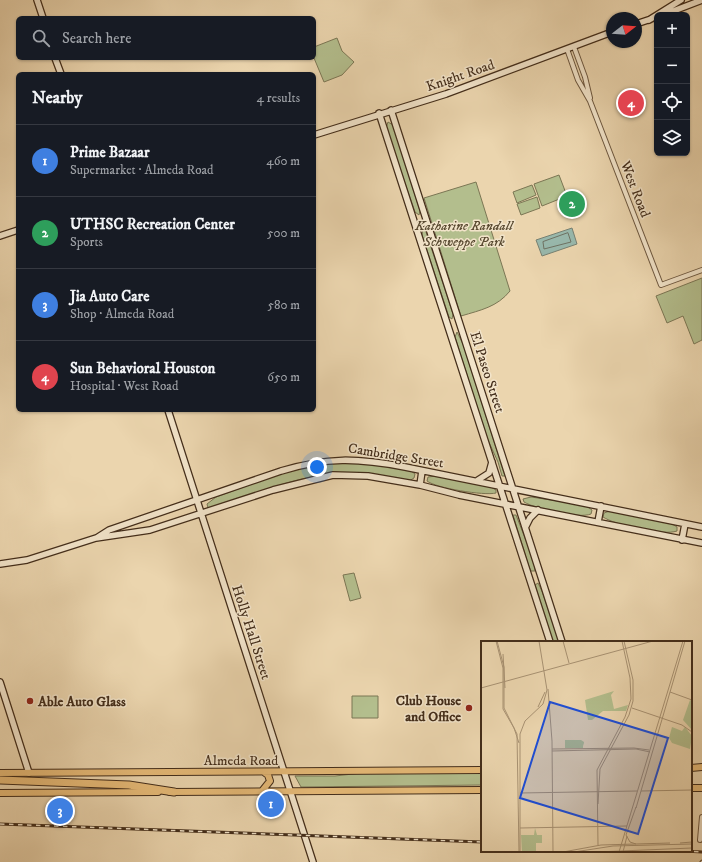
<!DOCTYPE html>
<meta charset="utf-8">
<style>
body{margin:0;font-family:"IM FELL DW Pica",serif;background:#242831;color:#f1f3f6}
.controls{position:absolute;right:12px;top:12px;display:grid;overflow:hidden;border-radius:6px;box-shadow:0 1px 3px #0004}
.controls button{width:36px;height:36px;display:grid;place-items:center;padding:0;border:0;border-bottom:1px solid #363941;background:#171b24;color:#f1f3f6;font:20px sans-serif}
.compass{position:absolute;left:606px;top:12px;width:36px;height:36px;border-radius:50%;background:#171b24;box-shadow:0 1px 3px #0004;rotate:73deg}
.you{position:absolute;left:317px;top:467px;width:14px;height:14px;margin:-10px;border:3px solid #fff;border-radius:50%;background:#1a73e8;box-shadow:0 0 0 6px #1a73e833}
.badge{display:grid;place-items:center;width:26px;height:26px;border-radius:50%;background:#c59692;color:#fff;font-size:13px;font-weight:700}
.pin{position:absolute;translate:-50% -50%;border:2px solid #fff;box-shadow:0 1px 4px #0006}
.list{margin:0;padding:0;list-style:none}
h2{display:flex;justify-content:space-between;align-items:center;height:52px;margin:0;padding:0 16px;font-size:17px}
h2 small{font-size:13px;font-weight:400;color:#9ea1a6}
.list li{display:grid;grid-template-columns:26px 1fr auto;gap:12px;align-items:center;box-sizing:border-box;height:72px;padding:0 16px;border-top:1px solid #363941}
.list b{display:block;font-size:15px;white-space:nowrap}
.list p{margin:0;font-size:13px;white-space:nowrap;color:#9ea1a6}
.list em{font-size:13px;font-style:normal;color:#9ea1a6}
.icon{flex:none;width:22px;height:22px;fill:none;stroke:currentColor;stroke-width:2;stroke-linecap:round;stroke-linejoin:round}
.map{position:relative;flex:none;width:702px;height:862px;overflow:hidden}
.search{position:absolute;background:#171b24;box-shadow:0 1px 3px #0004;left:16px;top:16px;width:300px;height:44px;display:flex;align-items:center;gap:10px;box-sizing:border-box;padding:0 14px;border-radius:6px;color:#9ea1a6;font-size:15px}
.panel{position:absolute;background:#171b24;box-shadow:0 1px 3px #0004;left:16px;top:72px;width:300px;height:340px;border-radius:6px}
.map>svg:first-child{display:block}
</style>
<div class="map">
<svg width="702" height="862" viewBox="0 0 702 862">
<rect width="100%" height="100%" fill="#ebd5ae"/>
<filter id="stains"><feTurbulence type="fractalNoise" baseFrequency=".005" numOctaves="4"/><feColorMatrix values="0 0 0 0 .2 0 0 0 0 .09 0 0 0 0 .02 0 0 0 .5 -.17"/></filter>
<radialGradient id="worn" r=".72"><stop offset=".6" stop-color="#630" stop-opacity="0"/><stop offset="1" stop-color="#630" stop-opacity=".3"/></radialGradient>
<!-- green -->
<path fill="#b3be8d" stroke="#7b7654" d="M337,38L342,51L354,62L342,75L324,82L314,58V47Z
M388,122L393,125L420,211L419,215L415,212L386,128Z
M559,175L567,196L542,206L534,184Z
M476,182L510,291C497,307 481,310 461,316L424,198Z
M532,185L536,195L517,203L513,192Z
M537,197L540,208L521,215L517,204Z
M423,229L426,232L453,314L452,319L449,317L422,235Z
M702,278V340L694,344L683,316L667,323L656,296Z
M457,332L463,344L505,476H502L498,462L487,438L455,337Z
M365,462L411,471L415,474L414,478L409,481C387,477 364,472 342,473C297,475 254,495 212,508H208L207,504L216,497L282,473L316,464Z
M436,476L489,486L496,490V493C484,496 436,488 427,481L428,477Z
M531,497L585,505L592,510L591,514C578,519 536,509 524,502L523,499Z
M610,511L669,522L677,527V531C663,536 615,525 603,517L604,513Z
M513,515H516L534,561L535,571H531L529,567Z
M354,573L361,598L350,601L343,575Z
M538,583L542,591L559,642H553L535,585Z
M352,696H378V718H352Z
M482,772V785L301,787L295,776H335L362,773Z"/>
<!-- water -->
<path fill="#98b8ac" stroke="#768072" d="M572,228L577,244L542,256L536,240Z"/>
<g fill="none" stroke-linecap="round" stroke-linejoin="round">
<!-- shore -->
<path stroke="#6e7263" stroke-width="1" d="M568,233L571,242L544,249L543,242Z"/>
<!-- street casing -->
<g stroke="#6d573f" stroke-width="6">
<path id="street" d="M574,47L585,77L590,98
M567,49L578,80L590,101L661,285L702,270
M700,840L702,817"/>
</g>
<!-- secondary casing -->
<g stroke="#432d1a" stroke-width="8">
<path id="secondary" d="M37,0L43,18
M663,15L702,0
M649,20L681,0
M636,24L651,19
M55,58L61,74
M391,110L562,642
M379,113L550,642
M314,135L446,94L612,32
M416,226L427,222
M0,236L18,230
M168,410L313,862
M478,480L489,473L492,462
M420,485L422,471
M598,522L601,506
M526,526L530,518L538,510
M98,537L109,530L281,471C327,457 357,458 405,467L702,527
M682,540L685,524
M0,564L27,560L96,538L150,530L273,490L333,475L368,476L420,485L459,495L702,543
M0,682L29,773"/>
</g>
<!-- primary casing -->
<g stroke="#432d1a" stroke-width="8">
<path id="primary" d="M691,768L702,767
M0,773L482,770
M691,788H702
M262,791L270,781L268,775L264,772
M170,792L482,790
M0,793L158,792"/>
</g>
<!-- highway casing -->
<g stroke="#432d1a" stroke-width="9">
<path id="highway" d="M0,780L129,785L174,792"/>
</g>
<!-- street -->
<use href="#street" stroke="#f2e4ca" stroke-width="4"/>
<!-- secondary -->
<use href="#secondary" stroke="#f2e4ca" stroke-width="5.5"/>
<!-- primary -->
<use href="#primary" stroke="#e6ba77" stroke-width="6"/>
<!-- highway -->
<use href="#highway" stroke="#e6ba77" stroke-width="7"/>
<!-- rail casing -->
<g stroke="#432d1a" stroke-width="3">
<path id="rail" d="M0,824L482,842
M685,851L702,852
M701,862L702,861"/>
</g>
<!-- rail -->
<use href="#rail" stroke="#f2e4ca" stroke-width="1.5" stroke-dasharray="4.5" stroke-linecap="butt"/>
</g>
<!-- markers -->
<g fill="#8f2418" stroke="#f2e4ca" stroke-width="1.5">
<circle cx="30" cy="701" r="4"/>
<circle cx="469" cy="708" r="4"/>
</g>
<g text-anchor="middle" stroke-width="3" stroke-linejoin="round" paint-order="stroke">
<!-- street labels -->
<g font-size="14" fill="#432d1a" stroke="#f2e4ca">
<text transform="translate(460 75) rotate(-19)" y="5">Knight Road</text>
<text transform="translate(636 189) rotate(69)" y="5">West Road</text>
<text transform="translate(488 372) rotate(72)" y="5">El Paseo Street</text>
<text transform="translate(396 455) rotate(9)" y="5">Cambridge Street</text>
<text transform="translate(252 632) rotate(72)" y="5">Holly Hall Street</text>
<text x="241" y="765">Almeda Road</text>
</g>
<!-- park labels -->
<g font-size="14" font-style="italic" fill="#594a31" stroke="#f2e4ca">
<text x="464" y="230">Katharine Randall<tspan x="464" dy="16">Schweppe Park</tspan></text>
</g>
<!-- poi labels -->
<g font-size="14" font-weight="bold" fill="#432d1a" stroke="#f2e4ca" text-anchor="end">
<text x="461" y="705">Club House<tspan x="461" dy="16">and Office</tspan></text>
<text x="38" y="706" text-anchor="start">Able Auto Glass</text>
</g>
</g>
<!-- overview -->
<g transform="translate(481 641)">
<rect width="211" height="211" fill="#ebd5ae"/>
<path d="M133,50L130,54L133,68L147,64L145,70H122L111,79H107L104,59ZM209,59L211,60V89L202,79ZM191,86L201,90L204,86L211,95L209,108L191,102L188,97ZM84,99H100L103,101V105L102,102V107H84ZM54,187L56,194H61V202H55V211H41L40,194H53Z" fill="#b3be8d"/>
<path fill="none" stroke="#a89273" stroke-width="1" d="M15,0L22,27V68L33,87L38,102M16,0L23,26V67L36,93L38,211M82,0L88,22M22,13L24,47M0,47L172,0M67,48L71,100L72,211M189,51L211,59M57,66L64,51M151,67L201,84L211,91M71,108L153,107L168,109M71,110L155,108L169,111M160,150L211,149M39,152L156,150M117,163L119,128L148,74L152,60V39L143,0M155,166L145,194L149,201L155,203M155,167L204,0M39,187L146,185M199,202L211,201M117,204L116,129L144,76L150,58L149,37L141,0M39,211V93L44,80L62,63L66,49L58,0M82,211L120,204L189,202M93,211L132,205L211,203M116,211L211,207M138,211L202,0M142,211L146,195"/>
<path fill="#1d4ed8" fill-opacity="0.15" stroke="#1d4ed8" stroke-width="2" d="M69,61L187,97L157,193L39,157Z"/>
<rect width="211" height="211" fill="none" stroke="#432d1a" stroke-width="2"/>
</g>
<rect width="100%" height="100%" filter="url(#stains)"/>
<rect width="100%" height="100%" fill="url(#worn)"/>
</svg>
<div class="controls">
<button>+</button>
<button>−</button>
<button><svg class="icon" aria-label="locate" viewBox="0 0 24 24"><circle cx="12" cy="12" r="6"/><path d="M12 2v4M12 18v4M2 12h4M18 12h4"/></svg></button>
<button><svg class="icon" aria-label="layers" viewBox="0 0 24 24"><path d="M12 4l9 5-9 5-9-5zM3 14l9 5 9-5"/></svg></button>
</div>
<svg class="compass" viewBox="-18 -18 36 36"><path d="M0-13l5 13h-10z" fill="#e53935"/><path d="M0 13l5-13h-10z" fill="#9ea1a6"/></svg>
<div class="you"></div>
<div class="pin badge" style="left:271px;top:804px;background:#3f7fe0">1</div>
<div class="pin badge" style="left:572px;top:204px;background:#2e9e5b">2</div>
<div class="pin badge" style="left:60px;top:811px;background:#3f7fe0">3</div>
<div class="pin badge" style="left:631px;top:103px;background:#e0444e">4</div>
<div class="search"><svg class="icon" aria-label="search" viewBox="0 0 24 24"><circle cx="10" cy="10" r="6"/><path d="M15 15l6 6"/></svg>Search here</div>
<section class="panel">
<h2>Nearby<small>4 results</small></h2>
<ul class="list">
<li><span class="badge" style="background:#3f7fe0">1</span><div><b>Prime Bazaar</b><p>Supermarket · Almeda Road</p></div><em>460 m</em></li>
<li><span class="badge" style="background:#2e9e5b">2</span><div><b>UTHSC Recreation Center</b><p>Sports</p></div><em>500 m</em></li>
<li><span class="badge" style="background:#3f7fe0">3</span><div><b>Jia Auto Care</b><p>Shop · Almeda Road</p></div><em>580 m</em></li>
<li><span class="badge" style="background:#e0444e">4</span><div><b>Sun Behavioral Houston</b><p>Hospital · West Road</p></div><em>650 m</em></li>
</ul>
</section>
</div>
